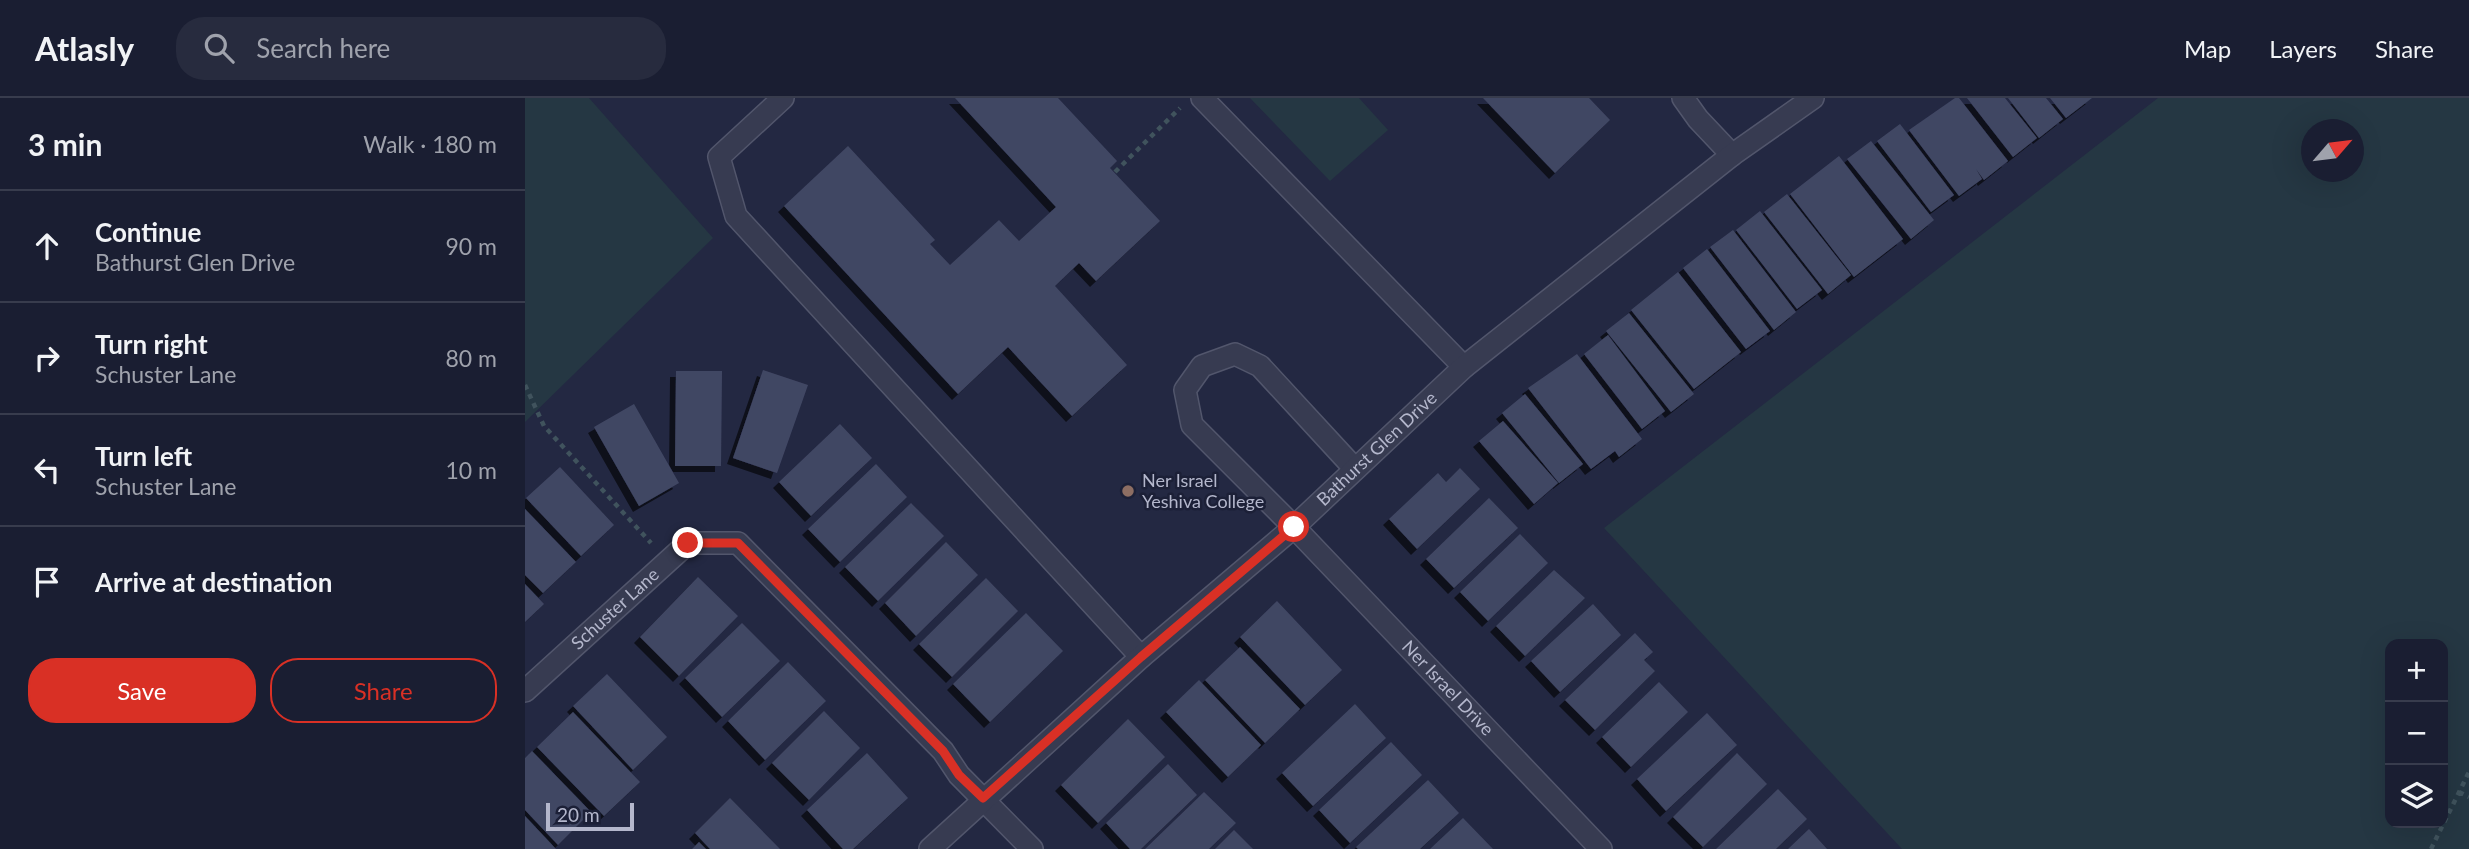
<!DOCTYPE html>
<meta charset="utf-8">
<style>
body{margin:0;font-family:Lato,sans-serif;background:#272b3e;color:#f1f3f6}
.controls{position:absolute;right:21px;bottom:21px;display:grid;overflow:hidden;border-radius:14px;box-shadow:0 7px 28px #0002}
.controls button{width:63px;height:63px;display:grid;place-items:center;padding:0;border:0;border-bottom:2px solid #383c4d;background:#1a1e32;color:#f1f3f6;font:35px sans-serif}
.compass{position:absolute;left:1776px;top:21px;width:63px;height:63px;border-radius:50%;background:#1a1e32;box-shadow:0 7px 28px #0002;rotate:62deg}
.scale{position:absolute;left:21px;bottom:18px;width:88px;box-sizing:border-box;padding-left:7px;border:4px solid #b4b7cc;border-top:0;font-size:19px;line-height:24px;white-space:nowrap;color:#b4b7cc;-webkit-text-stroke:5px #1c2037;paint-order:stroke}
.stop{position:absolute;width:21px;height:21px;margin:-16px;border:5px solid #d93025;border-radius:50%;background:#fff}
.stop.end{background:#d93025;border-color:#fff;box-shadow:0 2px 7px #0008}
.list{margin:0;padding:0;list-style:none}
h2{display:flex;justify-content:space-between;align-items:center;height:91px;margin:0;padding:0 28px;font-size:30px}
h2 small{font-size:23px;font-weight:400;color:#9fa2ac}
.list li{display:grid;grid-template-columns:46px 1fr auto;gap:21px;align-items:center;box-sizing:border-box;height:112px;padding:0 28px;border-top:2px solid #383c4d}
.list b{display:block;font-size:26px;white-space:nowrap}
.list p{margin:0;font-size:23px;white-space:nowrap;color:#9fa2ac}
.list em{font-size:23px;font-style:normal;color:#9fa2ac}
.actions{display:flex;gap:14px;padding:21px 28px}
.actions a{flex:1;padding:16px 0;border:2px solid #d93025;border-radius:28px;text-align:center;font-size:24px;color:#d93025}
.actions .main{background:#d93025;color:#fff}
.icon{flex:none;width:38px;height:38px;fill:none;stroke:currentColor;stroke-width:2;stroke-linecap:round;stroke-linejoin:round}
.map{position:relative;flex:none;width:1944px;height:751px;overflow:hidden}
header{display:flex;align-items:center;gap:42px;box-sizing:border-box;height:98px;padding:0 35px;background:#1a1e32;border-bottom:2px solid #383c4d}
header strong{font-size:33px}
nav{display:flex;gap:38px;margin-inline-start:auto;font-size:24px}
.search{width:490px;height:63px;background:#272b3e;display:flex;align-items:center;gap:18px;box-sizing:border-box;padding:0 24px;border-radius:28px;color:#9fa2ac;font-size:26px}
main{display:flex}
aside{flex:1;background:#1a1e32}
.map>svg:first-child{display:block}
</style>
<header>
<strong>Atlasly</strong>
<div class="search"><svg class="icon" aria-label="search" viewBox="0 0 24 24"><circle cx="10" cy="10" r="6"/><path d="M15 15l6 6"/></svg>Search here</div>
<nav><a>Map</a><a>Layers</a><a>Share</a></nav>
</header>
<main>
<aside>
<h2>3 min<small>Walk · 180 m</small></h2>
<ul class="list">
<li><svg class="icon" aria-label="ahead" viewBox="0 0 24 24"><path d="M12 20V5M6 11l6-6 6 6"/></svg><div><b>Continue</b><p>Bathurst Glen Drive</p></div><em>90 m</em></li>
<li><svg class="icon" aria-label="right" viewBox="0 0 24 24"><path d="M7 20v-9h11M14 6l5 5-5 5"/></svg><div><b>Turn right</b><p>Schuster Lane</p></div><em>80 m</em></li>
<li><svg class="icon" aria-label="left" viewBox="0 0 24 24"><path d="M17 20v-9H6M10 6l-5 5 5 5"/></svg><div><b>Turn left</b><p>Schuster Lane</p></div><em>10 m</em></li>
<li><svg class="icon" aria-label="arrive" viewBox="0 0 24 24"><path d="M6 21V4h12l-3 4 3 4H6"/></svg><div><b>Arrive at destination</b></div></li>
</ul>
<div class="actions"><a class="main">Save</a><a>Share</a></div>
</aside>
<div class="map">
<svg width="1944" height="751" viewBox="0 0 1944 751">
<defs>
<filter id="shadow"><feDropShadow dx="-6" dy="6" stdDeviation="0" flood-color="#0009"/></filter>
</defs>
<rect width="100%" height="100%" fill="#232842"/>
<!-- green -->
<path fill="#253743" fill-rule="evenodd" d="M0,0H64L188,140L0,324Z
M725,0H834L863,32L805,83Z
M1633,0H1944V751H1377L1079,430ZM1786,32H1828V74H1786ZM1865,546H1918V725H1865Z"/>
<!-- building -->
<path fill="#414764" filter="url(#shadow)" d="M430,0H533L592,63L585,70L635,123L571,183L554,165L530,188L602,267L547,318L483,249L433,296L259,108L323,48L410,142L405,146L425,167L474,122L494,143L531,109Z
M958,0H1064L1085,22L1030,75Z
M1430,0H1434L1483,63L1459,82L1451,71L1457,81L1434,98L1384,32Z
M1442,0H1480L1512,40L1488,59Z
M1483,0H1521L1538,21L1514,40Z
M1525,0H1567L1541,20Z
M1375,26L1429,97L1406,114L1352,43Z
M1346,43L1409,122L1386,141L1322,61Z
M1314,58L1378,141L1329,179L1265,96Z
M1262,96L1326,177L1303,196L1239,114Z
M1235,113L1297,192L1272,211L1211,132Z
M1208,132L1271,214L1249,232L1185,149Z
M1182,151L1245,233L1221,251L1158,170Z
M1153,174L1216,254L1169,291L1106,212Z
M1104,215L1169,296L1146,314L1081,233Z
M1083,237L1140,313L1117,331L1059,256Z
M1052,256L1117,341L1094,359L1090,353L1066,371L1003,290Z
M238,272L283,287L252,375L208,360Z
M151,273H197L196,368H150Z
M1000,296L1058,366L1034,385L977,315Z
M109,306L154,385L114,408L69,329Z
M978,323L1033,385L1009,406L954,343Z
M315,326L347,360L286,418L254,384Z
M351,366L382,399L315,464L283,431Z
M35,369L89,427L56,458L1,400Z
M935,370L955,391L892,451L864,421L913,375L921,384Z
M964,400L993,430L929,490L901,461Z
M386,405L419,438L353,503L320,469Z
M0,411L51,464L18,495L0,477Z
M995,436L1023,465L963,523L935,494Z
M421,444L453,477L391,538L360,505Z
M1029,472L1060,500L1000,558L971,528Z
M173,479L213,518L154,578L115,539Z
M461,480L493,513L427,579L394,546Z
M0,486L19,506L0,524Z
M752,503L817,572L780,607L715,539Z
M1068,506L1096,537L1035,594L1006,563Z
M501,515L538,553L465,624L428,586Z
M217,525L255,563L197,619L160,580Z
M1110,535L1128,554L1119,562L1130,573L1070,632L1040,602Z
M715,549L775,611L740,645L680,582Z
M263,564L301,603L240,662L203,623Z
M82,576L142,639L108,672L48,608Z
M674,582L736,647L703,679L641,614Z
M1134,584L1163,614L1106,669L1077,639Z
M830,606L861,640L788,708L757,675Z
M299,613L335,650L284,702L247,665Z
M48,614L115,684L79,718L12,649Z
M1182,615L1212,647L1141,713L1112,681Z
M603,621L640,659L573,725L536,687Z
M866,644L897,677L825,745L794,712Z
M7,653L66,714L33,747L0,712V660Z
M342,655L383,700L328,751H318L282,712Z
M1212,655L1242,686L1178,749L1148,719Z
M643,666L672,697L616,751H605L581,725Z
M903,682L934,715L895,751H833L831,749Z
M1253,691L1282,721L1251,751H1191Z
M679,694L711,725L684,751H620Z
M205,700L255,751H185L170,735Z
M0,718L31,751H0Z
M938,720L968,751H905Z
M1284,731L1302,751H1263Z
M709,732L728,751H690Z
M174,744L181,751H167Z"/>
<g fill="none" stroke-linecap="round" stroke-linejoin="round">
<!-- minor casing -->
<g stroke="#52566c" stroke-width="24">
<g id="minor">
<path d="M258,0L194,59L211,118L616,559"/>
<path d="M677,0L939,269"/>
<path d="M1158,0L1173,21L1207,57"/>
<path id="s1" d="M830,371L735,268L710,256L677,268L660,292L667,327L769,429L1076,751"/>
<path id="s2" d="M0,593L163,445H213L418,653L434,677L507,751"/>
<path id="s3" d="M405,751L616,559L769,429L939,269L1207,57L1288,0"/>
</g>
</g>
<!-- path -->
<path stroke="#40535d" stroke-width="4.5" stroke-dasharray="5 5" stroke-linecap="butt" d="M590,74L655,10
M0,287L19,328L126,445
M1934,694L1944,699
M1906,751L1944,674"/>
<!-- minor -->
<use href="#minor" stroke="#373b51" stroke-width="21"/>
</g>
<g fill="none" stroke-linecap="round" stroke-linejoin="round">
<!-- route -->
<path stroke="#d93025" stroke-width="9" d="M163,445H213L418,653L434,677L458,700L616,559L769,429"/>
</g>
<!-- markers -->
<circle fill="#8d6e63" stroke="#1c2037" stroke-width="2.5" cx="603" cy="393" r="7"/>
<g text-anchor="middle" stroke-width="5" stroke-linejoin="round" paint-order="stroke">
<!-- street labels -->
<g font-size="18" fill="#b4b7cc" stroke="#1c2037">
<text dy="6" stroke="none"><textPath href="#s3" startOffset="600">Bathurst Glen Drive</textPath></text>
<text dy="6" stroke="none"><textPath href="#s2" startOffset="122">Schuster Lane</textPath></text>
<text dy="6" stroke="none"><textPath href="#s1" startOffset="635">Ner Israel Drive</textPath></text>
</g>
<!-- poi labels -->
<g font-size="18" fill="#b4b7cc" stroke="#1c2037" text-anchor="start">
<text x="617" y="389">Ner Israel<tspan x="617" dy="21">Yeshiva College</tspan></text>
</g>
</g>
</svg>
<div class="controls">
<button>+</button>
<button>−</button>
<button><svg class="icon" aria-label="layers" viewBox="0 0 24 24"><path d="M12 4l9 5-9 5-9-5zM3 14l9 5 9-5"/></svg></button>
</div>
<svg class="compass" viewBox="-18 -18 36 36"><path d="M0-13l5 13h-10z" fill="#e53935"/><path d="M0 13l5-13h-10z" fill="#9fa2ac"/></svg>
<div class="scale">20 m</div>
<div class="stop" style="left:769px;top:429px"></div>
<div class="stop end" style="left:163px;top:445px"></div>
</div>
</main>
